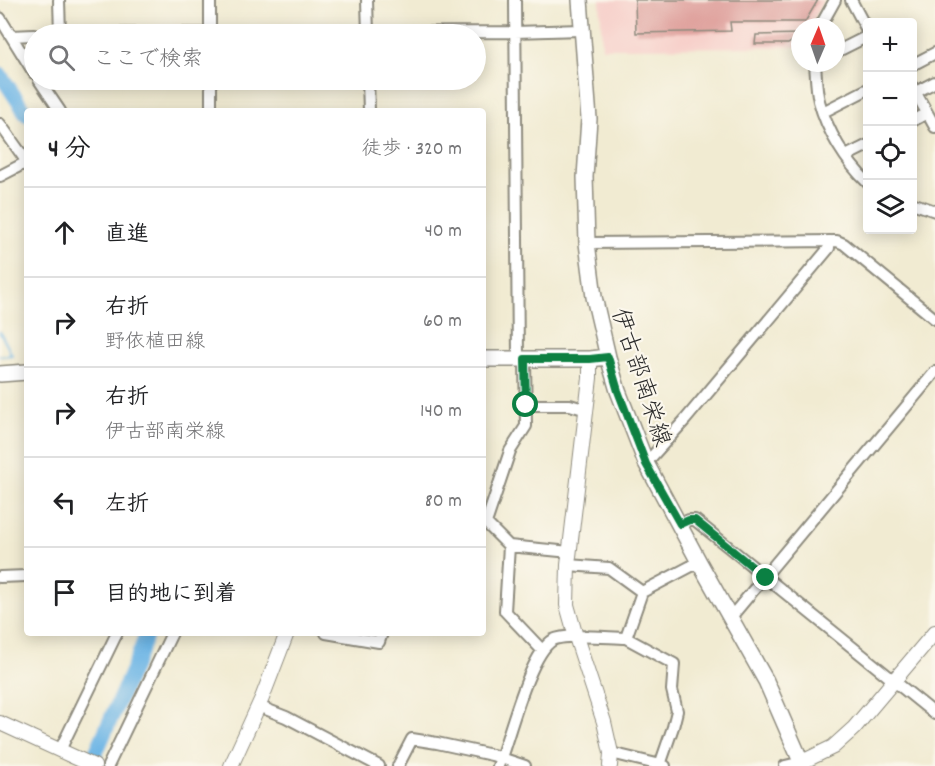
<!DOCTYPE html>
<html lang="ja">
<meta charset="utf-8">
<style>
body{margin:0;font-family:Dekko,"Klee One",sans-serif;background:#f2f2f2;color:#202124}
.controls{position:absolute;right:18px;top:18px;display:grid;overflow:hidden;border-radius:6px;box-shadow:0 3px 15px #0003}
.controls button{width:54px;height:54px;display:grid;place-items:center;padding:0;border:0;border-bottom:2px solid #e0e0e0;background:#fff;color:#202124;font:30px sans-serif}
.compass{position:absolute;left:791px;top:18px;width:54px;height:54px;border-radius:50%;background:#fff;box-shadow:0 3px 15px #0003;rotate:2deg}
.stop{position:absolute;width:18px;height:18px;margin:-14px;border:4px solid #0b8043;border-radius:50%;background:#fff}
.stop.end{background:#0b8043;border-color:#fff;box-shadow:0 2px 6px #0008}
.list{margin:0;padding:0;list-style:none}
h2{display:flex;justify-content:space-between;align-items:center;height:78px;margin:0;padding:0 24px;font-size:26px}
h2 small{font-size:20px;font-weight:400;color:#757577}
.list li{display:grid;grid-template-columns:39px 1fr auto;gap:18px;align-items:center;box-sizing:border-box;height:90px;padding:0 24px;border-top:2px solid #e0e0e0}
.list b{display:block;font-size:22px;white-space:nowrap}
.list p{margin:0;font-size:20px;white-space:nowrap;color:#757577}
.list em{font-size:20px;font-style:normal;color:#757577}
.icon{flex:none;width:33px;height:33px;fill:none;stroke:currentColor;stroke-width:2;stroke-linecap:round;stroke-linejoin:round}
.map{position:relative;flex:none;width:935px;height:766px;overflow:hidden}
.search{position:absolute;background:#fff;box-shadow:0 3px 15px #0003;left:24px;top:24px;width:462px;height:66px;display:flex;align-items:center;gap:15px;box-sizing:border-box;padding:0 21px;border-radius:33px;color:#757577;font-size:22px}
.panel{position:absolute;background:#fff;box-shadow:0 3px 15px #0003;left:24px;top:108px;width:462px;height:528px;border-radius:6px}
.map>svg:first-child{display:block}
</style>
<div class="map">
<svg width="935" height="766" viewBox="0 0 935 766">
<rect width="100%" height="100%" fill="#fbf7ec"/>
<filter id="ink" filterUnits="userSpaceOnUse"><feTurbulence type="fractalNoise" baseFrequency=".0167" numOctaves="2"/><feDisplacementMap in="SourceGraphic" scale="12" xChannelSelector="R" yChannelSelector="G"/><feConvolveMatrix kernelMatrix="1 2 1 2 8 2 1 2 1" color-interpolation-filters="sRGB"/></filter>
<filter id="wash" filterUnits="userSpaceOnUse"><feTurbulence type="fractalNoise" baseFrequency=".008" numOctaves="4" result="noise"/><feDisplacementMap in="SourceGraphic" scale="24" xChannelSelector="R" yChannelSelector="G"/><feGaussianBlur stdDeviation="1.35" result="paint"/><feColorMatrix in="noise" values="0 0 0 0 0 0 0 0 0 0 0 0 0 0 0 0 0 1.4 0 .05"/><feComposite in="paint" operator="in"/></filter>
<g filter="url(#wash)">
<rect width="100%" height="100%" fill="#f1ebd2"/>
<!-- built -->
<path fill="#f7d0ca" d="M600,0H823L810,27H800V47L602,48Z"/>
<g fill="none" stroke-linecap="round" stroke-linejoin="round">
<!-- stream -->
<path stroke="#6db5e5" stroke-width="2" d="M0,332L12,355L0,356"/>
<!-- river -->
<path stroke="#6db5e5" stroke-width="15" d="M0,74L27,115
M90,766L138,657L147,633"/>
</g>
<g id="blocks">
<!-- building -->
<path fill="#dfa09c" d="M635,0H818L805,22H730L731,31L636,33Z
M800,34V36L788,44H755L756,35Z"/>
</g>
</g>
<g filter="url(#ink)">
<use href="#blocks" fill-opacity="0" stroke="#8e8b7e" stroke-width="1.5"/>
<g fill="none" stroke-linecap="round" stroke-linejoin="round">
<!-- minor casing -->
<g stroke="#8e8b7e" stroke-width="14">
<path id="minor" d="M59,0L60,34
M210,0V34
M367,0L368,34
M515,0L518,358
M851,0L868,32
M0,18L34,73
M820,27L835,0
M48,34L515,32L581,30
M11,36L34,35
M836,52L868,36
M815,63C816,75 816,89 819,101C827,131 846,162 868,183
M912,65L935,53
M39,80L60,111
M211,80V111
M368,80L369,111
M912,86L935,127
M916,92L935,82
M823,112L868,89
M912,121L927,113
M0,124L27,162
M846,156L868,145
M0,176L27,162
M912,203L935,211
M587,243L837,241L844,244L935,319
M526,405H570L587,410
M646,463L685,420L829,248V241
M483,520L509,546
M486,523L510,451L526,426L525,359
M679,524L689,520H695L935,714
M568,565L609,568L642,592
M0,577L27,576
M731,617L935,372
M326,633L379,642L382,633
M626,638L674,664L672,690L677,711L673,727L660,765
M542,650L505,611L509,546L570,552
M258,706L286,717L379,766
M60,750L117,633
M611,753L665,766
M108,766L172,633
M398,766L412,739L437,743L492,755L525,766
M498,766C509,738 529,654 553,640C566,633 610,638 626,638L642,592L699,562
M785,766L802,762"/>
</g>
<!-- tertiary casing -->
<g stroke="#8e8b7e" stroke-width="16">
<path id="tertiary" d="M590,359V378L568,565L567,605L576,637L604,722L611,753L610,766
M0,723L94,766
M802,762L833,747L854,728L935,632
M231,766L262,698L287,633"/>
</g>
<!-- secondary casing -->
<g stroke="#8e8b7e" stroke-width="18">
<path id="secondary" d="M580,0L589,119L585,177L587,243L594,297L608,357L618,391L646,463L699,562L766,681L803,766
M483,359H590L608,357
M0,374L27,372"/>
</g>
<!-- minor -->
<use href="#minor" stroke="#fff" stroke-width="10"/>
<!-- tertiary -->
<use href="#tertiary" stroke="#fff" stroke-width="14"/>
<!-- secondary -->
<use href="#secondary" stroke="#fff" stroke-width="15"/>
</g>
</g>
<g fill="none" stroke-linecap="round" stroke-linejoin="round" filter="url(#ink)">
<!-- route -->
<path stroke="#0b8043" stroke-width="8" d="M526,405L525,359H590L608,357L618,391L646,464L680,524L689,520H695L766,578"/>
</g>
<g text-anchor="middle" stroke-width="4.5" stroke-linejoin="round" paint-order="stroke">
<!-- street labels -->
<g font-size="24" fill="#2b2b2b" stroke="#fbf7ec">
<text transform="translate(642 377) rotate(72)" y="8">伊古部南栄線</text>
</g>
</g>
</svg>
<div class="controls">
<button>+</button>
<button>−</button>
<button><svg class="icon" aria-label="locate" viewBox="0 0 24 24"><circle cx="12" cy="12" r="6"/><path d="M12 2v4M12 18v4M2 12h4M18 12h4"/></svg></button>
<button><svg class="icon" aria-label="layers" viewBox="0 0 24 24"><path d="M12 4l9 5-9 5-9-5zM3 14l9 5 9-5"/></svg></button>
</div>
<svg class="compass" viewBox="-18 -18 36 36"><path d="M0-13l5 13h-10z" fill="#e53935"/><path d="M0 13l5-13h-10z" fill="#757577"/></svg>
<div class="stop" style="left:526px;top:405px"></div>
<div class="stop end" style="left:766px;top:578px"></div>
<div class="search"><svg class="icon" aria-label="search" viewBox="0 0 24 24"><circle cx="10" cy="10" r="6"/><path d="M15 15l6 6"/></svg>ここで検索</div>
<section class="panel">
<h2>4 分<small>徒歩 · 320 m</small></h2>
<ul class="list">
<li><svg class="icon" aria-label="ahead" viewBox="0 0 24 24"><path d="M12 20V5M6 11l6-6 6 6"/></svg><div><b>直進</b></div><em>40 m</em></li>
<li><svg class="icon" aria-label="right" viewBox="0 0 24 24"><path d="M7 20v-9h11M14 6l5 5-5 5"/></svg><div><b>右折</b><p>野依植田線</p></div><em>60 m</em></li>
<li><svg class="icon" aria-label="right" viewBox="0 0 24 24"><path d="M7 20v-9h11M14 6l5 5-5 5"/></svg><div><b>右折</b><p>伊古部南栄線</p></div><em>140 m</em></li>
<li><svg class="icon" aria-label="left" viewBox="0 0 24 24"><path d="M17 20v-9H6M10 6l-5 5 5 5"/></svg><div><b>左折</b></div><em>80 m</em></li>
<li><svg class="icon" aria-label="arrive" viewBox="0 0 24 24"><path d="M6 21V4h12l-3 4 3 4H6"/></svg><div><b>目的地に到着</b></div></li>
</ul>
</section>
</div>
